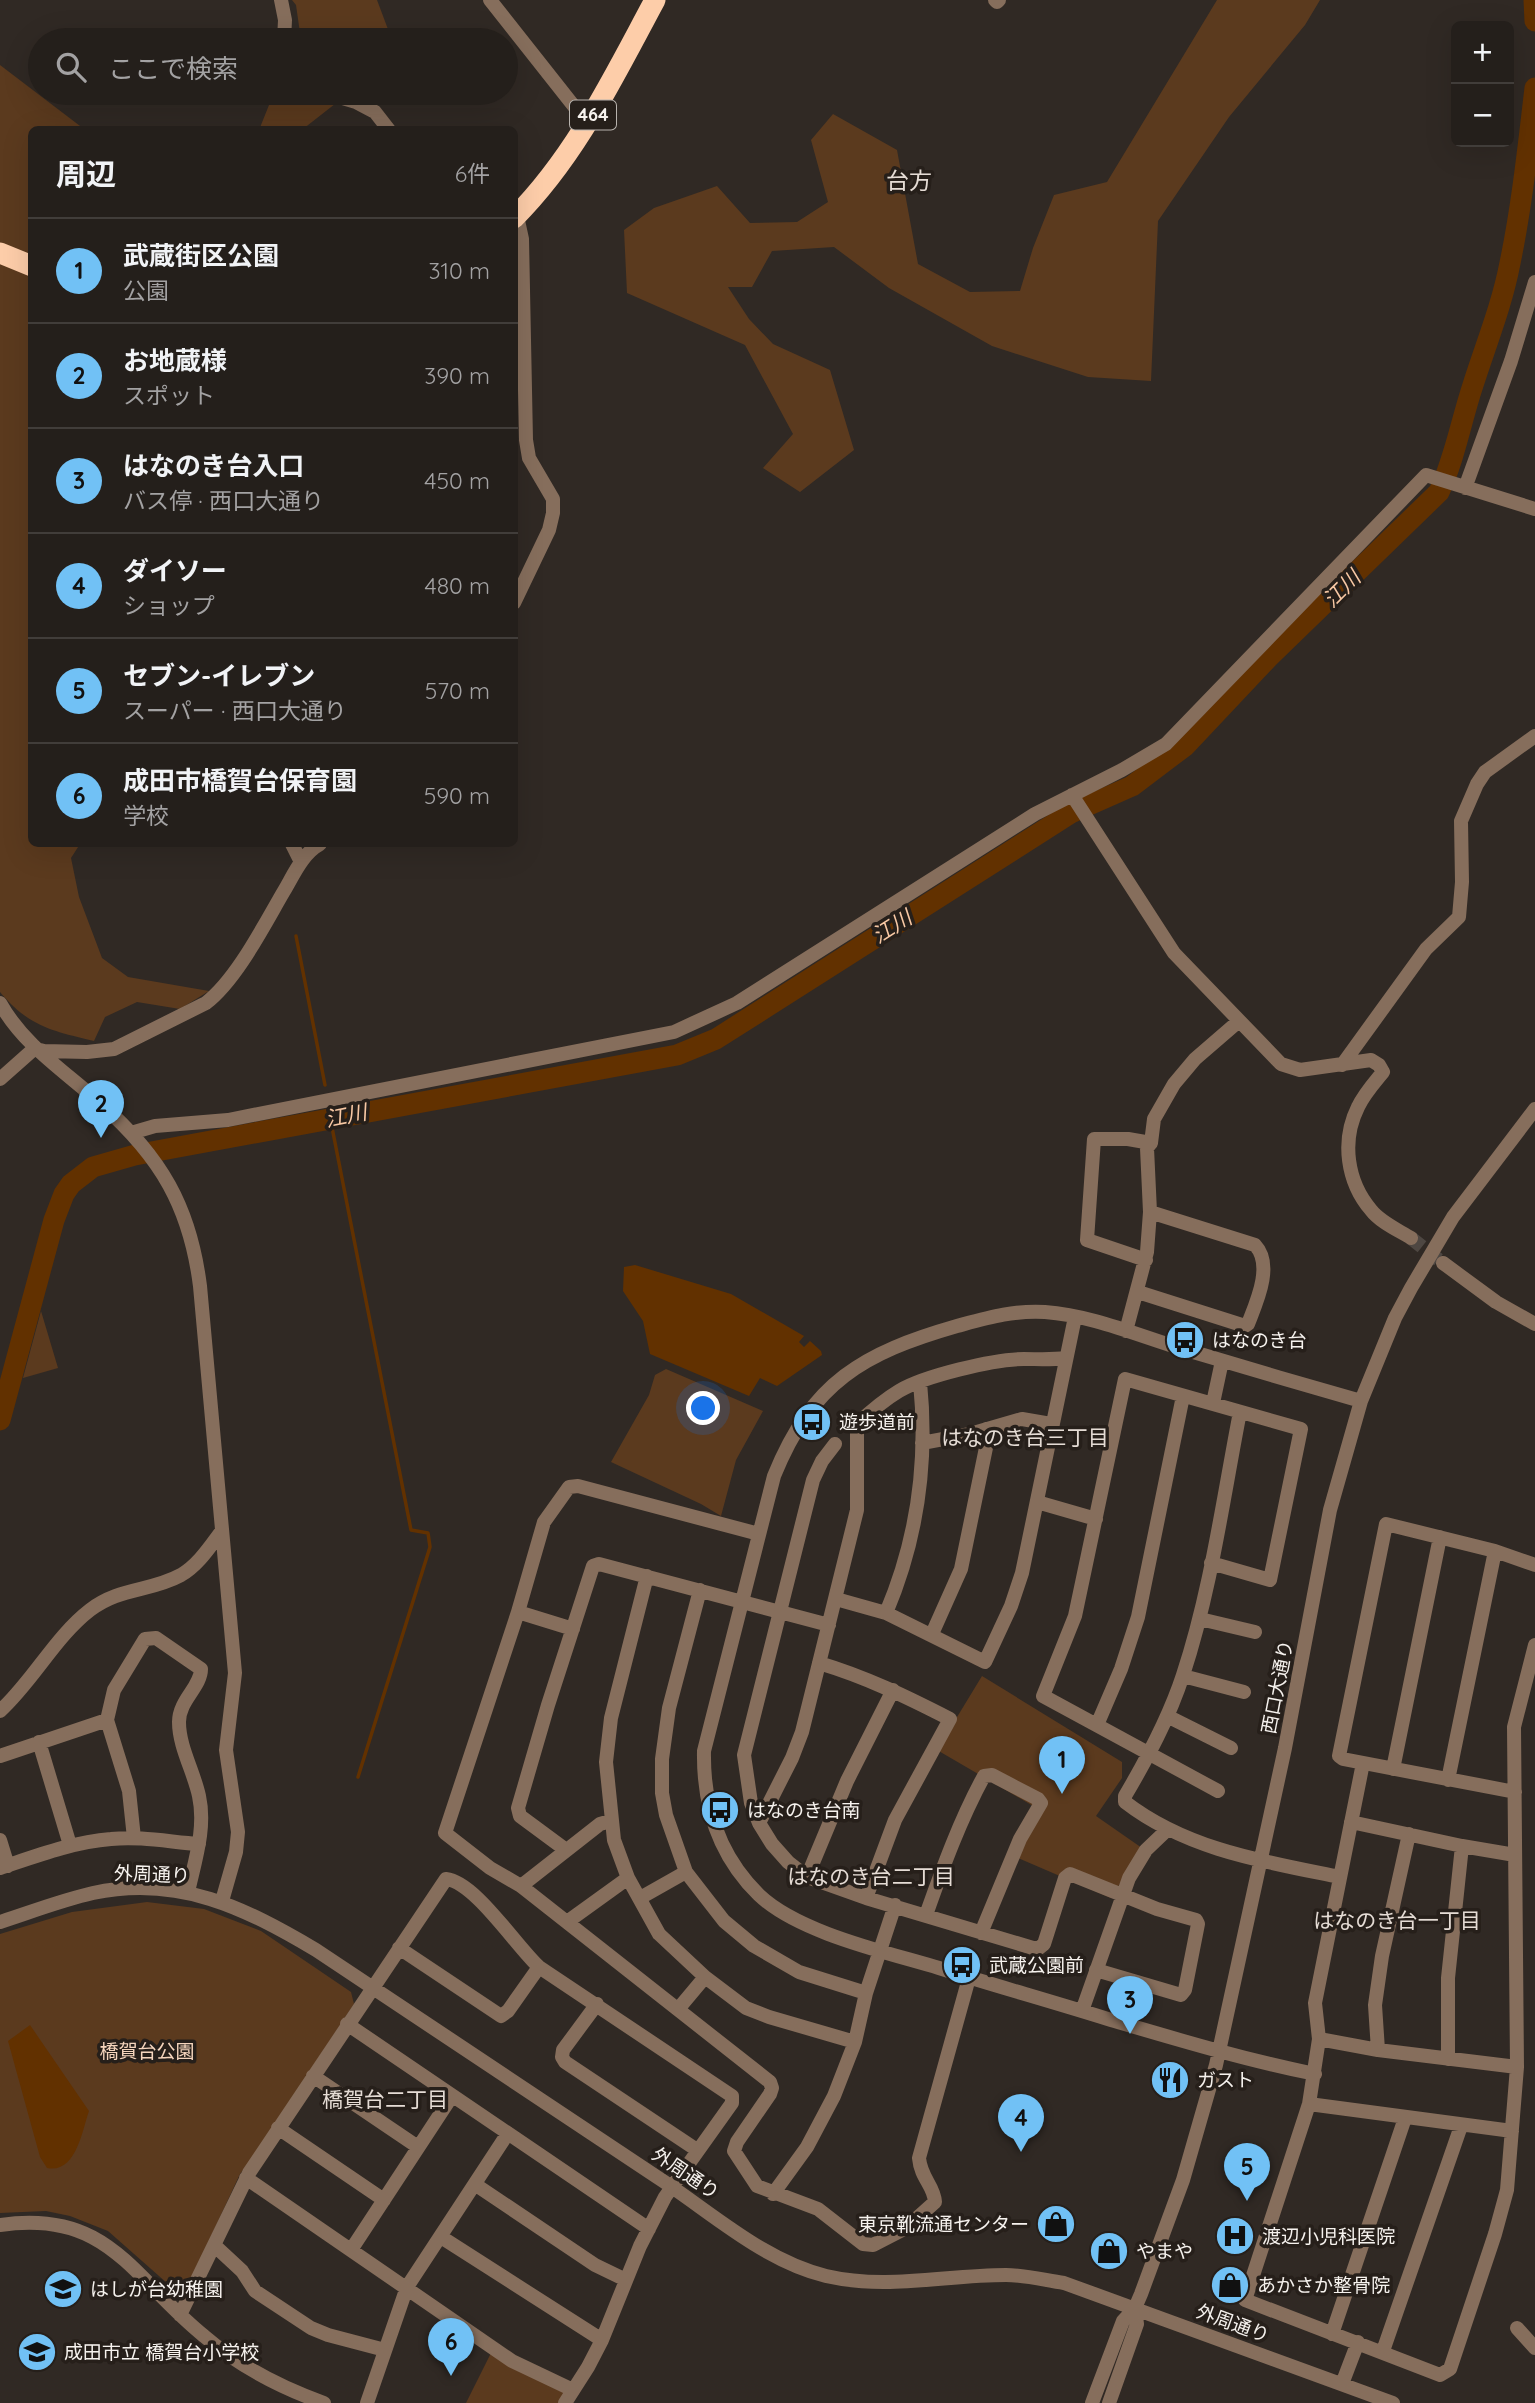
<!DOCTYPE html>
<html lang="ja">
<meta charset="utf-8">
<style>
body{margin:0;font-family:Quicksand,"Noto Sans JP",sans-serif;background:#2c2724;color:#f1f3f6}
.controls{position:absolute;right:21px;top:21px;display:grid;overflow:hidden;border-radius:10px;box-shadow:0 7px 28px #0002}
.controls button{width:63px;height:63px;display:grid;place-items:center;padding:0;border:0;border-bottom:2px solid #413d3a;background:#241f1b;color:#f1f3f6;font:35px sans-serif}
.you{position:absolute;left:704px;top:1409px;width:24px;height:24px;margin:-18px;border:5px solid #fff;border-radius:50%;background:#1a73e8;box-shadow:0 0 0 10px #1a73e833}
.badge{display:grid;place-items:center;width:46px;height:46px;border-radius:50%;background:#71c1f5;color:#111;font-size:23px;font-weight:700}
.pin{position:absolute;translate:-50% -58px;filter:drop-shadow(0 2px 4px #0008)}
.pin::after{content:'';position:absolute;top:37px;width:24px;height:21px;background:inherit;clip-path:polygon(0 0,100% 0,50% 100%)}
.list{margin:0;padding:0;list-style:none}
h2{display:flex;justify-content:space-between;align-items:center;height:91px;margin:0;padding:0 28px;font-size:30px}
h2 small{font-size:23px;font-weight:400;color:#a3a2a3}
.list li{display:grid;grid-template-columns:46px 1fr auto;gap:21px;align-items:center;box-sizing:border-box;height:105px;padding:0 28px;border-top:2px solid #413d3a}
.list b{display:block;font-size:26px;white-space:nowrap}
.list p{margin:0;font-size:23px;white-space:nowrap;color:#a3a2a3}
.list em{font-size:23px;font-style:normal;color:#a3a2a3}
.icon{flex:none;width:38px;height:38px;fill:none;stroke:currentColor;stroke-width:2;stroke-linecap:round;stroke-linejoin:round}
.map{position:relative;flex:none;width:1535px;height:2403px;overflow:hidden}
.search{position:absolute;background:#241f1b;box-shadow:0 7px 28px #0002;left:28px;top:28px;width:490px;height:77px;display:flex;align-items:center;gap:18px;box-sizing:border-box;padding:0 24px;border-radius:38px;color:#a3a2a3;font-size:26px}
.panel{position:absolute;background:#241f1b;box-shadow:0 7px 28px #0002;left:28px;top:126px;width:490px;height:721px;border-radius:10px}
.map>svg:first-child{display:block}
</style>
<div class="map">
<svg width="1535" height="2403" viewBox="0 0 1535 2403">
<rect width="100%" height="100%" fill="#302924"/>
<!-- green -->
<path fill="#5b3a1e" d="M292,0H377L392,40H301L296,5Z
M1217,0H1320L1305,25L1229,117L1158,221L1151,381L1088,377L992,346L889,288L834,247L772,251L752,287H728L749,319L773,344L830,370L854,450L800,492L763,468L793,434L745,345L627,293L624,230L654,208L717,186L750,223L797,222L828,202L811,140L833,114L897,150L918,264L970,292L1020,291L1033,248L1054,195L1107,182Z
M0,65L84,129L32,130V844H80L71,858L79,897L102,958L128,977L209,991L180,1009L137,1002L105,1017L94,1041C53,1031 29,1027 0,992Z
M278,93H349L303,129L259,130L269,105Z
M41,1311L58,1368L23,1378Z
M666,1369L763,1411L736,1460L721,1516L701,1504L611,1462L649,1395L655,1375Z
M982,1676L1122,1762V1778L1096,1816L1142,1848L1111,1898L1018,1858L1040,1810L937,1750Z
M147,1902L204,1909L261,1931L351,1992L354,2004L251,2160L240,2174L187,2288L181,2293L176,2291L108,2231L70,2216L46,2211L0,2213V1934L72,1912Z
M491,2353L565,2392L559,2403H466Z"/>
<!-- water -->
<path fill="#623100" d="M635,1265L731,1294L804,1336L799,1342L804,1347L810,1341L821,1351L822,1355L777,1386L760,1378L749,1396L650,1354L643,1321L623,1291L624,1267Z
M30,2025L89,2111C82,2131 76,2174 47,2168L40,2157L8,2041Z"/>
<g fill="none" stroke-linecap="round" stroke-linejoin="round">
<!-- stream -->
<path stroke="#623100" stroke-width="3.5" d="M296,936L325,1085
M329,1112L411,1530L428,1533L430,1547L358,1777"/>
<!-- river -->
<path stroke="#623100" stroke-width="21" d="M1534,0L1535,21
M0,1420L54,1220L64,1194L71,1184L93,1167L135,1155L677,1055L716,1039L1071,813L1132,786L1185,746L1268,658L1439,492C1455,458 1461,421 1473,385C1486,344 1502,305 1510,263C1522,205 1528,147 1535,88"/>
<!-- minor-tunnel -->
<path stroke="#4e4742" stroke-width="14" stroke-dasharray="14 7" stroke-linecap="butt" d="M1411,1238L1440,1261"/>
<!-- minor -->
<path stroke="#866e5c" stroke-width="14" d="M281,0L285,20L284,40
M490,0L588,124
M995,0L997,2L999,0
M326,93L356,102L375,112L389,130
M1465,488L1511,361L1535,282
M514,603L549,530L553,513V499L529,458L526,440L522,239L517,216
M1072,795L1174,953L1281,1064L1300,1070L1371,1060L1379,1065L1383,1072C1374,1083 1364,1094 1358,1107C1341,1141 1347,1182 1371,1210C1380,1222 1398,1230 1411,1238
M292,844L301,862
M0,1003C24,1046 66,1072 101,1104C161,1157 190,1207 200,1286L235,1673L226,1750L238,1832L236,1852L222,1901
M36,1049L44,1051L87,1052L114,1049L206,1003C237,979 264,925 284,891C294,874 303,853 320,844
M1342,1065L1426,949L1459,917L1462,882L1461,821L1477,784L1485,772L1535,736
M0,1079L35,1048
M131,1133L155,1126L228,1120L674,1032L737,1003L1035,814L1122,770L1166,744L1426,475L1535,509
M1146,1260L1087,1240L1094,1139H1128L1151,1143
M1443,1263L1496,1302L1535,1324
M1138,1292L1245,1326L1248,1324C1256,1303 1274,1265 1255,1245L1150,1212
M1126,1331L1147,1252L1150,1212L1147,1148L1151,1143L1154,1119L1174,1084L1195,1059L1239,1021
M1213,1403L1222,1361
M1240,1412C1223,1499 1211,1590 1183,1675C1169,1718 1148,1757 1125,1796V1802C1187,1850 1266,1862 1340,1877
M922,1443L970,1434L1022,1419L1051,1424
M835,1444L822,1461L813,1480L744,1755L751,1803L759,1823L772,1844L788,1862L807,1877L866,1898L1033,1948H1039L1044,1944L1065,1878L1070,1874L1157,1909L1196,1920L1198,1924L1185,1990L1181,1995L1096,1970
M1037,1502L1096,1519
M759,1534L578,1486L569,1487L544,1522L518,1612L445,1833L490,1868L521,1886L770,2082L772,2088L770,2094L737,2142L734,2151L757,2186L818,2209L863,2244L873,2245L906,2228L935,2202C934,2185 921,2179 919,2158L969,1978
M1211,1563L1270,1580L1301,1429L1125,1379L1075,1616L1043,1696L1218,1791
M647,1576L611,1718L606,1762L614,1840L628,1878L659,1934L705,1977L746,2008L769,2017L855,2042
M700,1590L669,1708L662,1759V1793L666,1815L686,1872L724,1921L754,1946L799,1972L866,1993
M836,1599L886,1613L985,1662L1011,1606L1022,1573L1075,1317
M518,1612L573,1629
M886,1613C917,1540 928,1461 920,1382
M1200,1619L1255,1632
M932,1634L961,1569L988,1438L986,1429
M819,1663C866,1677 907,1697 950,1719L895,1820L866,1898
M1183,1676L1244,1692
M0,1711C33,1681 55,1637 90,1610C120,1587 150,1592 181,1575C198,1565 209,1548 221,1532
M1167,1716L1231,1748
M1097,1725L1121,1669L1138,1617L1183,1396
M39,1742L70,1845
M0,1756L107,1720
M1363,1763L1315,2003L1319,2039L1309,2104L1245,2300L1440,2375L1450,2369L1495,2234L1507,2190L1517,2067L1514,1727L1535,1645
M1393,1769L1440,1537
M1448,1780L1495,1551
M1515,1792L1343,1759L1339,1756L1386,1524L1495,1551L1535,1565
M1351,1822L1462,1846L1515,1855
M759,1823L792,1758L802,1732L857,1510V1424C870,1412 884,1400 899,1391C924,1376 994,1359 1024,1359C1038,1359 1051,1360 1066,1358
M134,1838L129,1791L107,1720L114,1690L145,1639L156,1638L201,1669C201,1687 179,1700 179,1722C179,1747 194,1772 199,1796C206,1828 195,1860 188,1892
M0,1840L8,1866
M566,1850L520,1816L518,1808L548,1705L593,1566L599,1564L829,1625
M0,1868C36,1856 73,1842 111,1839C140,1836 170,1842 199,1844
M807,1877L847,1781L893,1690
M521,1886L600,1824L610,1821
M640,1898L686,1872
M926,1915C943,1867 960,1820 984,1776L992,1775L1038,1799L1041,1803L1020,1839L981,1933
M0,1922C31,1912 62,1900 93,1893C179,1875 245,1908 316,1950C430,2026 544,2101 657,2177C711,2212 762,2260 826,2276C886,2290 945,2275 1006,2275C1025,2275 1044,2280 1064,2283L1393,2403
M567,1922L628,1878
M399,1948L501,2016L508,2011L539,1967
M597,2004L563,2050L562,2057L565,2062L697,2150
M679,2008L705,1977
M1082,2011L1129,1878L1146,1850L1168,1829
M347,2024L649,2229
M1319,2039L1378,2050L1517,2067
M1378,2050L1375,2005L1382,1956L1409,1834
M1448,2059V1978L1462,1846
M1315,2074C1246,2060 1179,2040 1111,2020C1054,2002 996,1986 939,1968C886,1952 799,1933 759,1895C719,1856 703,1806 704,1751L774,1476C812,1382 863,1353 957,1326C987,1318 1014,1310 1045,1312C1088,1315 1132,1333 1173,1346C1236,1365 1298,1383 1361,1401
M313,2076L418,2147
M1309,2104L1512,2131
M278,2128L384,2200
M246,2178L512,2361L573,2390
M476,2185L595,2265L626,2280
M773,2194L807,2147L834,2096L855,2042L866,1993L895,1905
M0,2225C109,2209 132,2278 204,2336C240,2367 279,2387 324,2403
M441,2237L602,2340
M214,2245L242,2271L255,2291L311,2328L328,2335L385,2350
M351,2250L452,2096
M180,2315L249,2173L446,1879C475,1882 516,1946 539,1967L732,2096V2103L665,2197L640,2246L602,2340L588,2367L565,2403
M1517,2328L1535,2348
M1332,2334L1405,2118
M1383,2351L1461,2126
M1342,2384L1358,2342
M367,2403L407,2287L508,2133
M1092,2403L1123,2321L1135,2308L1141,2294L1183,2180L1216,2065L1285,1748L1330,1510L1361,1401L1395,1318L1411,1288L1453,1217L1535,1109
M1109,2403L1137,2324L1135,2308"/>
<!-- highway -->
<path stroke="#fdcda9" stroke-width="21" d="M514,218C576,156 614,76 655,0
M0,253L32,266"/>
</g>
<!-- icons -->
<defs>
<g id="bus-disc" transform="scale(2.0125)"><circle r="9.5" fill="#71c1f5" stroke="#261f1a"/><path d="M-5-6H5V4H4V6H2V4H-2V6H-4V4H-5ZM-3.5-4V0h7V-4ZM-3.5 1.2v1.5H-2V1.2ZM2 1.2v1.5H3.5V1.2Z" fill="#111"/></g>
<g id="restaurant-disc" transform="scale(2.0125)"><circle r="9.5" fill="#71c1f5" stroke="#261f1a"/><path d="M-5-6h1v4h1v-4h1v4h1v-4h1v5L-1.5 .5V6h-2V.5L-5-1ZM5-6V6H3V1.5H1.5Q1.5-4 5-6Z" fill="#111"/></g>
<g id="shop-disc" transform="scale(2.0125)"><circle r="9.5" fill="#71c1f5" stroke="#261f1a"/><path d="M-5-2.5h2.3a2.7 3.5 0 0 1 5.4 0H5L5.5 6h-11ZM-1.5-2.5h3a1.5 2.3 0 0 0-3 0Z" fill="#111"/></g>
<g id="hospital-disc" transform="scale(2.0125)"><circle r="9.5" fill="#71c1f5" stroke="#261f1a"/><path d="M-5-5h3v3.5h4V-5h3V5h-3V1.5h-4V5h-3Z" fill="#111"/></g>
<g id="school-disc" transform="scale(2.0125)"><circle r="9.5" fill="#71c1f5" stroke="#261f1a"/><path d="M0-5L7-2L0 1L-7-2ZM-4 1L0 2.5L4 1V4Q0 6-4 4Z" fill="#111"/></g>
</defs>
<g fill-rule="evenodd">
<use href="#bus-disc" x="1185" y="1340"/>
<use href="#bus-disc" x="812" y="1422"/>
<use href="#bus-disc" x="720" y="1810"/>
<use href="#bus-disc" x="962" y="1965"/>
<use href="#restaurant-disc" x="1170" y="2080"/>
<use href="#shop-disc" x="1056" y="2224"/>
<use href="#hospital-disc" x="1235" y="2236"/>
<use href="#shop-disc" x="1109" y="2251"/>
<use href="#shop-disc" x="1230" y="2285"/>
<use href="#school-disc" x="63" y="2289"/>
<use href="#school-disc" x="37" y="2352"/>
</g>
<g text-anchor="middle" stroke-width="7" stroke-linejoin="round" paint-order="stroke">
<!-- shield labels -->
<rect fill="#261f1a" stroke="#b8b3ae" stroke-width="2" x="570" y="100.5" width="46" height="29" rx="5"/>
<g font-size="18" font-weight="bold" fill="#f6f2ee">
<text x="593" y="121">464</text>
</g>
<!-- poi labels -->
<g font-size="19" fill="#f6f2ee" stroke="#261f1a" text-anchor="start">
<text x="1212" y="1347">はなのき台</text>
<text x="839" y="1429">遊歩道前</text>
<text x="747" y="1817">はなのき台南</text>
<text x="989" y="1972">武蔵公園前</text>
<text x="1197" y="2087">ガスト</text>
<text x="1029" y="2231" text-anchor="end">東京靴流通センター</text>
<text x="1262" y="2243">渡辺小児科医院</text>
<text x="1136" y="2258">やまや</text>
<text x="1257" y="2292">あかさか整骨院</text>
<text x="90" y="2296">はしが台幼稚園</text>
<text x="64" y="2359">成田市立 橋賀台小学校</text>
</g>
<!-- street labels -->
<g font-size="19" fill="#f6f2ee" stroke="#261f1a">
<text transform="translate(1277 1687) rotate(-79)" y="7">西口大通り</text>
<text transform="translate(152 1874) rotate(2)" y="7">外周通り</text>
<text transform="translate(686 2173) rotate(34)" y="7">外周通り</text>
<text transform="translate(1233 2323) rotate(20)" y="7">外周通り</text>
</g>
<!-- park labels -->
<g font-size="19" fill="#f5d5bd" stroke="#261f1a">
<text x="147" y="2058">橋賀台公園</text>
</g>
<!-- water labels -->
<g font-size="21" font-style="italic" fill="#f8c8a4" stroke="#261f1a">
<text transform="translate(1342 589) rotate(-45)" y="7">江川</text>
<text transform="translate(892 927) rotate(-32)" y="7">江川</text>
<text transform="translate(346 1116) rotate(-11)" y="7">江川</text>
</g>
<!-- neighbourhood labels -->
<g font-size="21" fill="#e5dcd5" stroke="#261f1a">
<text x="1025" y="1445">はなのき台三丁目</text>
<text x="871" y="1884">はなのき台二丁目</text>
<text x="1397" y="1928">はなのき台一丁目</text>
<text x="385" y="2107">橋賀台二丁目</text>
</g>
<!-- quarter labels -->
<g font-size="23" fill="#e5dcd5" stroke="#261f1a">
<text x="909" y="189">台方</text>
</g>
</g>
</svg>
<div class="controls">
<button>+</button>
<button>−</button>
</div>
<div class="you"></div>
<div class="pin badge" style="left:1062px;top:1794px">1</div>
<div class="pin badge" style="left:101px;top:1138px">2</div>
<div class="pin badge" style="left:1130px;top:2034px">3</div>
<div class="pin badge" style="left:1021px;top:2152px">4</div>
<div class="pin badge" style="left:1247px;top:2201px">5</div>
<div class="pin badge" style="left:451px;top:2376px">6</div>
<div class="search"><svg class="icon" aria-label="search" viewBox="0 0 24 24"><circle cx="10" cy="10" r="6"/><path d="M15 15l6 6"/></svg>ここで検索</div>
<section class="panel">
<h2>周辺<small>6件</small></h2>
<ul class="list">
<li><span class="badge">1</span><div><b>武蔵街区公園</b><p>公園</p></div><em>310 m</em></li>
<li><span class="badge">2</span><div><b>お地蔵様</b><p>スポット</p></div><em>390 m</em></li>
<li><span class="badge">3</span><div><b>はなのき台入口</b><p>バス停 · 西口大通り</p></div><em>450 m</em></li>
<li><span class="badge">4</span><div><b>ダイソー</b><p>ショップ</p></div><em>480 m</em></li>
<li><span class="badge">5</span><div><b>セブン-イレブン</b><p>スーパー · 西口大通り</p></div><em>570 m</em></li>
<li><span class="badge">6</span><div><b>成田市橋賀台保育園</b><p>学校</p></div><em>590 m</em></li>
</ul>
</section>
</div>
